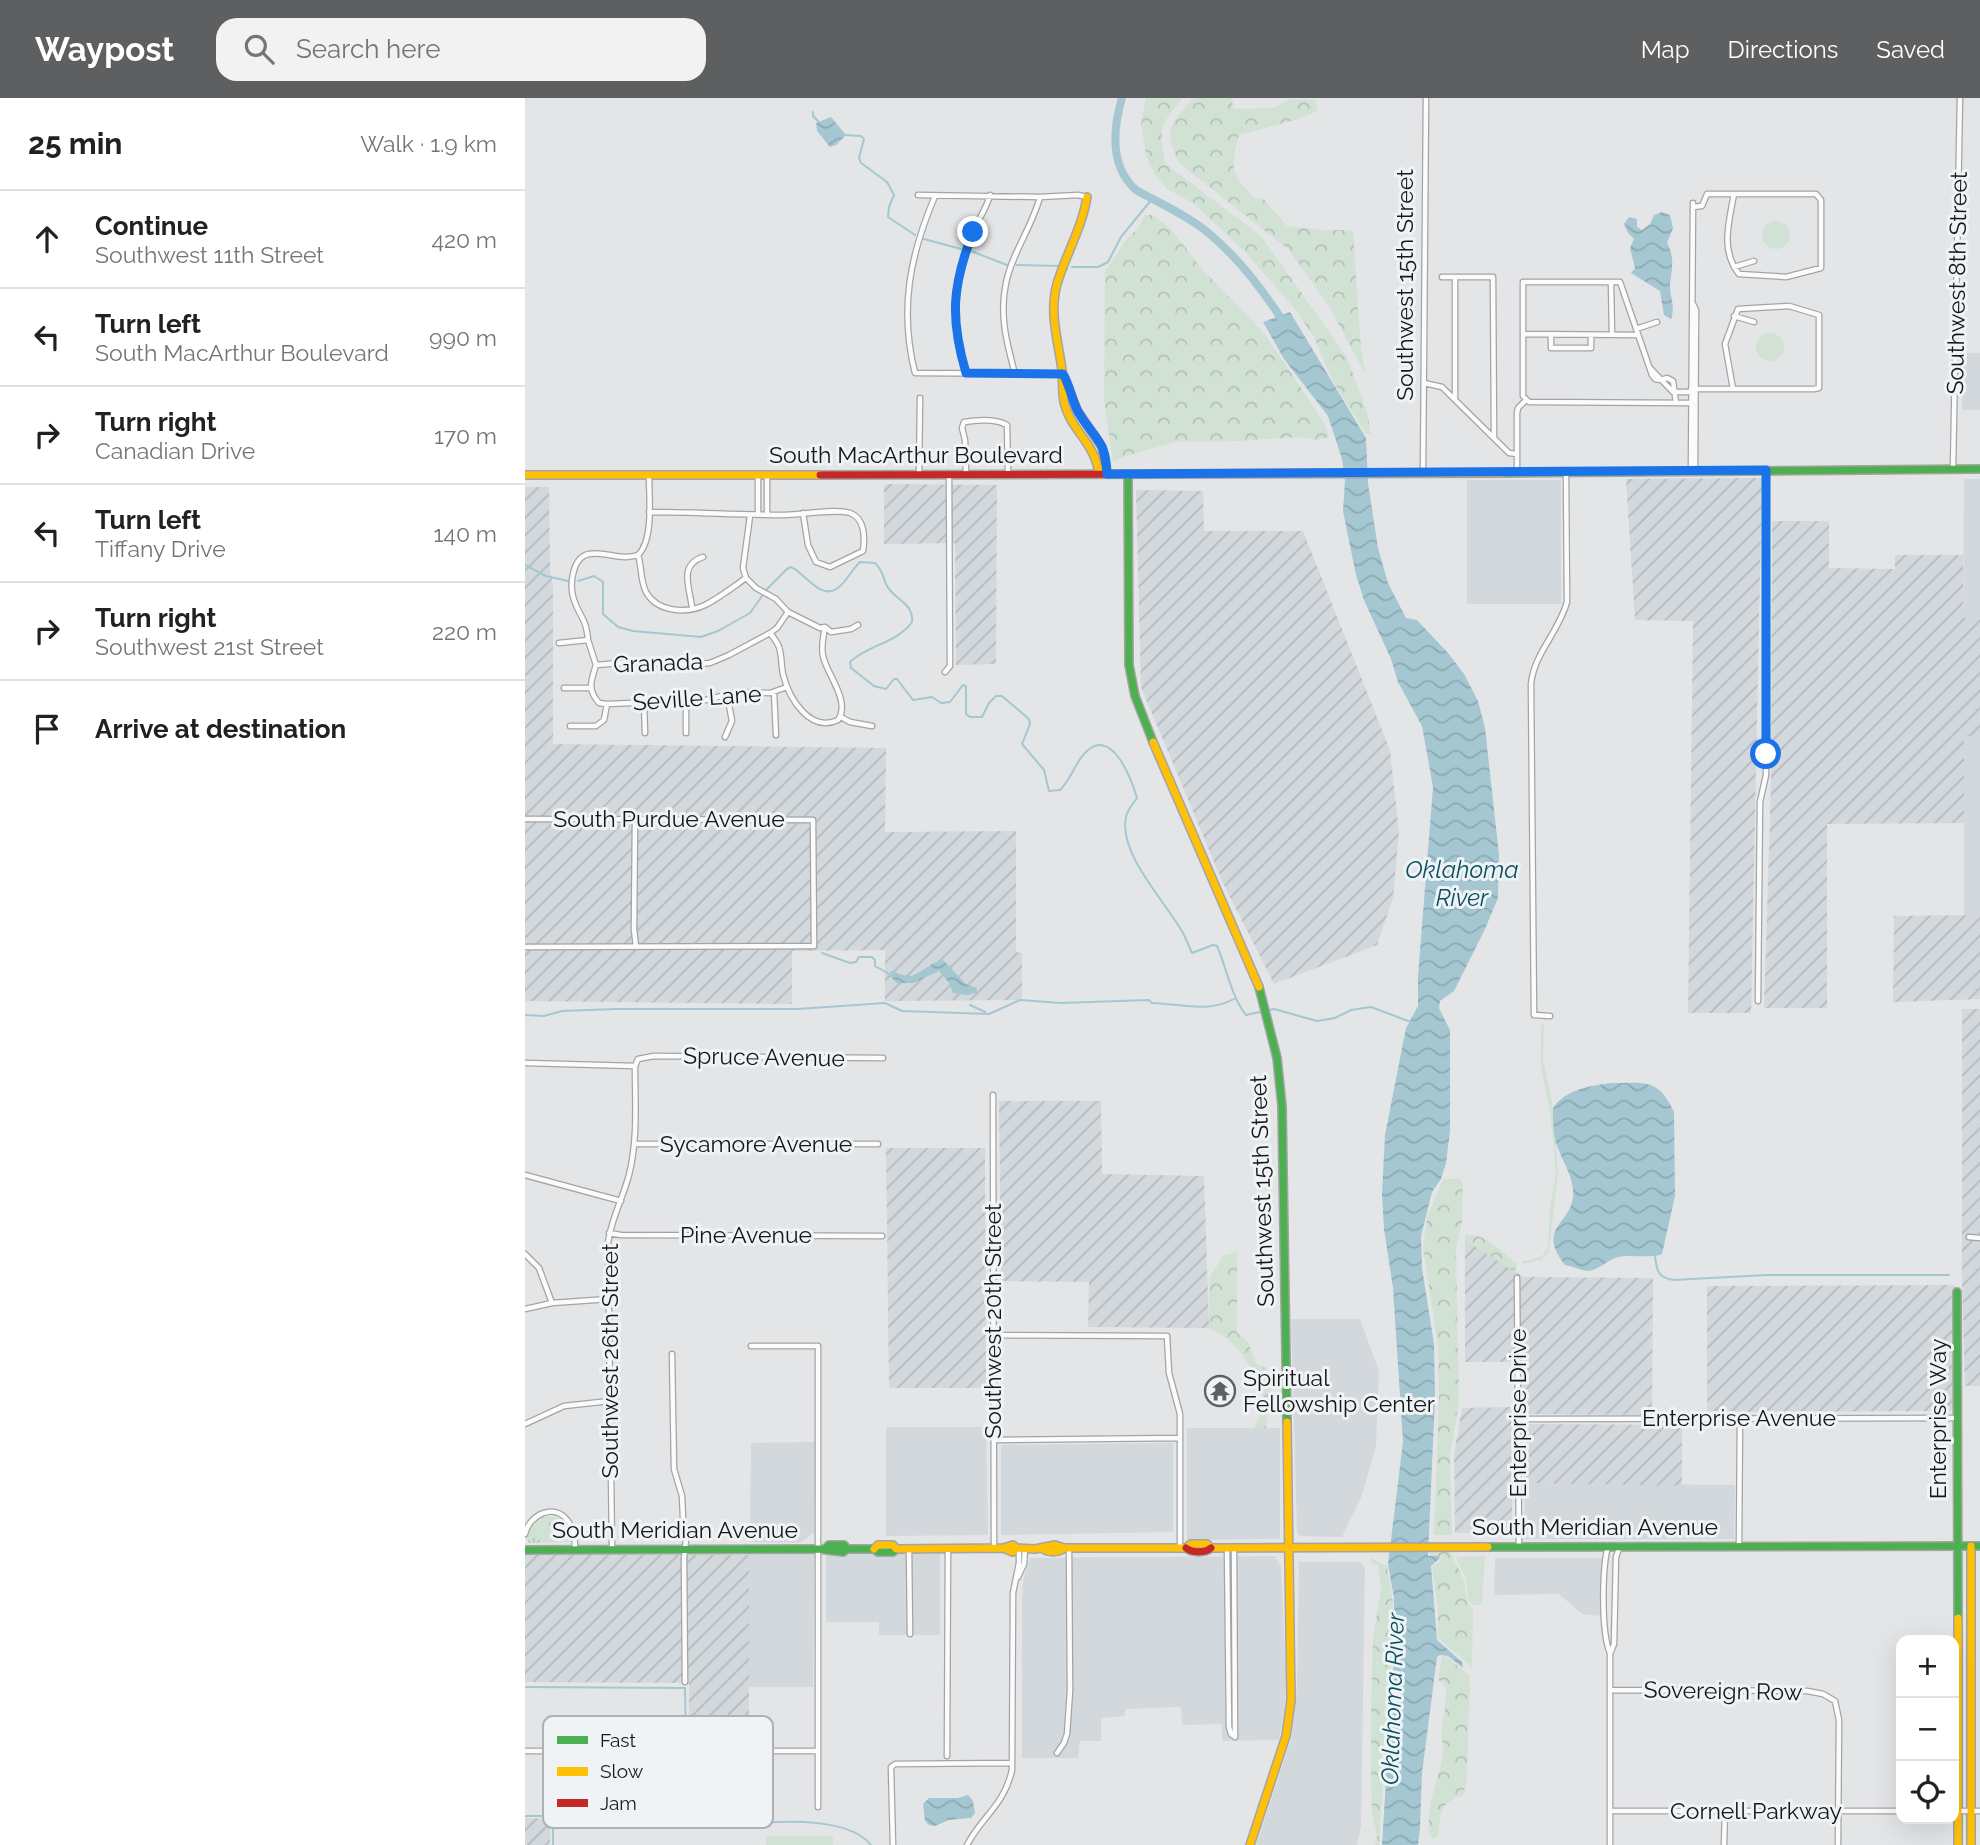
<!DOCTYPE html>
<meta charset="utf-8">
<style>
body{margin:0;font-family:Raleway,sans-serif;background:#f2f2f2;color:#202124}
.controls{position:absolute;right:21px;bottom:21px;display:grid;overflow:hidden;border-radius:14px;box-shadow:0 7px 28px #0002}
.controls button{width:63px;height:63px;display:grid;place-items:center;padding:0;border:0;border-bottom:2px solid #e0e0e0;background:#fff;color:#202124;font:35px sans-serif}
.stop{position:absolute;width:21px;height:21px;margin:-16px;border:5px solid #1a73e8;border-radius:50%;background:#fff}
.stop.end{background:#1a73e8;border-color:#fff;box-shadow:0 2px 7px #0008}
.list{margin:0;padding:0;list-style:none}
h2{display:flex;justify-content:space-between;align-items:center;height:91px;margin:0;padding:0 28px;font-size:30px}
h2 small{font-size:23px;font-weight:400;color:#757577}
.list li{display:grid;grid-template-columns:46px 1fr auto;gap:21px;align-items:center;box-sizing:border-box;height:98px;padding:0 28px;border-top:2px solid #e0e0e0}
.list b{display:block;font-size:26px;white-space:nowrap}
.list p{margin:0;font-size:23px;white-space:nowrap;color:#757577}
.list em{font-size:23px;font-style:normal;color:#757577}
.icon{flex:none;width:38px;height:38px;fill:none;stroke:currentColor;stroke-width:2;stroke-linecap:round;stroke-linejoin:round}
.map{position:relative;flex:none;width:1455px;height:1747px;overflow:hidden}
header{display:flex;align-items:center;gap:42px;box-sizing:border-box;height:98px;padding:0 35px;background:#5e5f60;color:#fff}
header strong{font-size:33px}
nav{display:flex;gap:38px;margin-inline-start:auto;font-size:24px}
.search{width:490px;height:63px;background:#f2f2f2;display:flex;align-items:center;gap:18px;box-sizing:border-box;padding:0 24px;border-radius:21px;color:#757577;font-size:26px}
main{display:flex}
aside{flex:1;background:#fff}
.map>svg:first-child{display:block}
</style>
<header>
<strong>Waypost</strong>
<div class="search"><svg class="icon" aria-label="search" viewBox="0 0 24 24"><circle cx="10" cy="10" r="6"/><path d="M15 15l6 6"/></svg>Search here</div>
<nav><a>Map</a><a>Directions</a><a>Saved</a></nav>
</header>
<main>
<aside>
<h2>25 min<small>Walk · 1.9 km</small></h2>
<ul class="list">
<li><svg class="icon" aria-label="ahead" viewBox="0 0 24 24"><path d="M12 20V5M6 11l6-6 6 6"/></svg><div><b>Continue</b><p>Southwest 11th Street</p></div><em>420 m</em></li>
<li><svg class="icon" aria-label="left" viewBox="0 0 24 24"><path d="M17 20v-9H6M10 6l-5 5 5 5"/></svg><div><b>Turn left</b><p>South MacArthur Boulevard</p></div><em>990 m</em></li>
<li><svg class="icon" aria-label="right" viewBox="0 0 24 24"><path d="M7 20v-9h11M14 6l5 5-5 5"/></svg><div><b>Turn right</b><p>Canadian Drive</p></div><em>170 m</em></li>
<li><svg class="icon" aria-label="left" viewBox="0 0 24 24"><path d="M17 20v-9H6M10 6l-5 5 5 5"/></svg><div><b>Turn left</b><p>Tiffany Drive</p></div><em>140 m</em></li>
<li><svg class="icon" aria-label="right" viewBox="0 0 24 24"><path d="M7 20v-9h11M14 6l5 5-5 5"/></svg><div><b>Turn right</b><p>Southwest 21st Street</p></div><em>220 m</em></li>
<li><svg class="icon" aria-label="arrive" viewBox="0 0 24 24"><path d="M6 21V4h12l-3 4 3 4H6"/></svg><div><b>Arrive at destination</b></div></li>
</ul>
</aside>
<div class="map">
<svg width="1455" height="1747" viewBox="0 0 1455 1747">
<defs>
<pattern id="industrial-furrows" width="10" height="10" patternUnits="userSpaceOnUse" patternTransform="scale(1.75)"><rect width="10" height="10" fill="#d3d8dd"/><path d="M-1 1l2-2M0 10L10 0M9 11l2-2" fill="none" stroke="#b4b9bd"/></pattern>
<pattern id="forest-crowns" width="20" height="18" patternUnits="userSpaceOnUse" patternTransform="scale(1.75)"><rect width="20" height="18" fill="#d1e2d5"/><path d="M2 6a3 3 0 1 1 6 0M12 15a3 3 0 1 1 6 0" fill="none" stroke="#b3c1b6"/></pattern>
<pattern id="park-tufts" width="24" height="20" patternUnits="userSpaceOnUse" patternTransform="scale(1.75)"><rect width="24" height="20" fill="#d1e2d5"/><path d="M3 7l-1-3M5 7V3M7 7l1-3M15 17l-1-3M17 17v-4M19 17l1-3" fill="none" stroke="#b3c1b6"/></pattern>
<pattern id="water-waves" width="16" height="10" patternUnits="userSpaceOnUse" patternTransform="scale(1.75)"><rect width="16" height="10" fill="#a4c7d1"/><path d="M0 5q4-4 8 0t8 0" fill="none" stroke="#8caab3"/></pattern>
</defs>
<rect width="100%" height="100%" fill="#e4e5e7"/>
<!-- built -->
<path fill="#d3d8dd" d="M1438,255H1455V312H1437Z
M1439,381H1455V521H1438Z
M942,382H1036V506H942Z
M1439,638H1455V817H1439Z
M766,1221H835L854,1273L851,1348L837,1397L817,1439L776,1438L772,1435Z
M361,1329H461L463,1437L361,1438Z
M662,1330H755V1441L662,1442Z
M290,1344L289,1434L277,1444L271,1445L225,1444L226,1345Z
M648,1345V1434L476,1437V1347Z
M1000,1385L1210,1387L1209,1441H999Z
M301,1456H415V1537H354V1524H301Z
M224,1457H289L288,1589H224Z
M750,1458L756,1469L761,1573L760,1608L754,1642L697,1643V1626L657,1627L656,1609L601,1611L599,1618L576,1620V1643H555L553,1660H497V1501L498,1483L505,1460Z
M970,1460H1077L1076,1518L1057,1516L1034,1496L969,1497Z
M774,1464H835L840,1469L836,1729L832,1747H731L766,1642L772,1588Z"/>
<!-- industrial -->
<path fill="url(#industrial-furrows)" d="M1237,380L1226,915H1163L1168,523L1110,522L1101,381Z
M359,386L472,387L471,566L431,567L430,445L359,446Z
M0,389H24L25,473L28,487V646L361,650L360,734L491,733V854L497,855V902L360,903V852L267,853V906L0,903Z
M611,392L678,393L679,433H778L865,652L874,734L868,800L852,847L749,886L697,783L616,589Z
M1247,423H1304V470L1370,471V457H1438V520L1455,521V638H1439V725L1302,726V910H1239L1246,685Z
M1455,817V901L1368,904L1369,818Z
M1437,911H1455V1288H1440L1437,1181Z
M474,1003H576L577,1076L679,1078L684,1230L563,1229L564,1184L476,1183Z
M361,1050H460L461,1290H364Z
M940,1142L999,1179L1128,1180L1127,1317L996,1316V1264H940Z
M1430,1187V1313L1182,1314V1188Z
M987,1309V1434L930,1435L929,1357L937,1310Z
M1001,1326L1157,1327V1388L1000,1385Z
M0,1457H224V1647H164V1585L0,1584Z
M0,1720L25,1721V1747H0Z"/>
<!-- grass -->
<path fill="#d1e2d5" d="M1237 137a14 14 0 1 1 28 0a14 14 0 1 1-28 0Z
M1231 249a14 14 0 1 1 28 0a14 14 0 1 1-28 0Z
M1016,926H1019L1018,961L1028,1009L1033,1074L1024,1154L1016,1162L997,1166V1164L1017,1158L1023,1150L1025,1110L1031,1075L1025,1014L1016,969Z
M960,1458L957,1503L954,1507H948L943,1501L941,1480L931,1459Z
M241,1738H308V1747H241Z"/>
<!-- forest -->
<path fill="url(#forest-crowns)" d="M621,0H658C635,27 633,31 641,66L736,138L822,259L842,314L846,336H841L807,282L789,239L769,210L720,154L668,105L642,91L629,76L621,57L616,26Z
M669,0H707L708,11L749,10L764,1L790,2L793,13L774,21L714,37C705,70 705,76 730,100H738L762,128L796,132H828L836,252L841,277L803,207L763,151L654,65C638,32 645,25 669,0Z
M620,117H628L646,131L677,171L740,236L800,326L804,339L792,342L773,339L716,343L651,344L604,357L588,364L579,303L580,174L600,143L613,130Z
M934,1080L938,1086L937,1124L931,1150L934,1302L925,1359L927,1437H909L914,1300L913,1247L898,1150L902,1119L918,1082Z
M940,1137C962,1135 976,1154 992,1166L990,1174L940,1142Z
M712,1154V1235L723,1244L731,1265L741,1270L746,1287L741,1330H729C736,1318 741,1294 734,1281C731,1274 725,1269 721,1263C711,1246 701,1239 684,1230V1180L699,1157Z
M905,1454H926C929,1465 936,1473 939,1483C942,1494 939,1502 948,1511L947,1569L913,1540V1513L907,1468L913,1465L916,1460L914,1458H904Z
M846,1460L862,1468L868,1504L866,1588L862,1640L857,1655L858,1688L854,1747H850L852,1738L847,1716L846,1684V1611L848,1538L856,1492L853,1467L846,1465Z
M917,1558L922,1559L945,1578L942,1683L938,1697C914,1705 916,1714 913,1738L907,1741C896,1715 915,1682 918,1655C919,1646 915,1636 917,1627C920,1614 921,1605 921,1590L913,1581Z"/>
<!-- park -->
<path fill="url(#park-tufts)" d="M18,1418C31,1418 40,1421 46,1433L45,1444L4,1445L1,1439L6,1426Z"/>
<!-- water -->
<path fill="url(#water-waves)" d="M306,19L321,37L311,47L305,49L292,33L291,25Z
M1137,114L1145,117L1148,130L1142,145C1150,159 1147,170 1145,186C1144,198 1151,207 1146,221L1139,217L1135,193L1106,175L1110,170L1105,150L1109,141L1103,135L1099,126L1104,119L1112,121V129L1117,132L1125,126L1129,117Z
M765,214L841,340L843,385L853,450L863,485L881,520L892,522L923,555L939,576L953,603L960,630L974,757L973,800L960,831L929,893L915,903L914,910L925,932V1033L921,1065L916,1081L907,1094L896,1138L897,1170L909,1246L910,1299L903,1458H914L915,1460L906,1468L912,1542L937,1564L938,1570L923,1558L915,1557L912,1559L897,1675L895,1730L893,1747H857L861,1682L859,1656L864,1640L868,1589L869,1500L863,1466L878,1344L868,1190L859,1131L857,1096L860,1037L881,930L893,908V878L908,689L897,628L873,584L866,561L839,502L831,477L818,413L820,383L817,361L803,318L759,261L738,224Z
M418,862L441,886L452,890V895L442,897L428,895L424,885L414,873L388,885H372L364,877L366,873C371,874 378,878 383,878C394,878 405,864 418,862Z
M1086,985C1121,985 1133,980 1149,1014L1150,1098L1137,1156C1124,1161 1107,1156 1093,1159C1082,1162 1073,1173 1062,1173C1055,1172 1047,1168 1040,1167C1011,1130 1045,1127 1048,1099C1050,1082 1038,1064 1032,1048C1028,1037 1028,1022 1028,1010C1041,991 1065,988 1086,985Z
M443,1697L448,1703L450,1715L446,1720L423,1722L410,1728L404,1727L400,1723L398,1706L404,1700H433Z"/>
<g fill="none" stroke-linecap="round" stroke-linejoin="round">
<!-- stream -->
<path stroke="#a4c7d1" stroke-width="2" d="M288,14V18L293,23
M320,37L336,38L339,41L334,60L336,65L362,84L369,97L364,109L363,119L390,137
M399,141L436,151
M446,153L482,167
M492,167L536,168
M547,169H573L583,164L596,139L627,101
M0,467L21,478L43,483
M53,483L69,478L78,484V516L93,529L108,533L176,539L193,533L225,515L242,491L262,471L266,469C280,475 296,503 313,490C322,483 327,471 335,464L350,465C358,473 357,477 361,486C368,502 389,504 387,524C371,546 344,546 325,564L326,570L349,588L361,591L369,581H372L388,602L407,599L416,605L425,604L438,587L441,588V616L445,619H457L464,605L471,598H477L504,621L505,626L497,646L519,672L524,693L535,692C547,680 549,667 559,656C586,626 606,680 612,700C608,706 602,712 601,719C593,756 641,804 658,835C661,841 664,848 667,855L688,847L692,848C702,871 706,898 721,917L749,911L792,923L810,920L826,912L846,909L886,924
M297,855L325,865L331,864L334,859H347L350,862V868L364,876
M445,907L460,914
M0,917L19,918L37,913L90,911H273L360,905L377,913L464,916L495,902L536,905L624,902L627,905C655,906 684,915 709,901
M1130,1159C1132,1173 1133,1180 1149,1182L1241,1177H1424
M0,1589L160,1590L161,1646
M161,1712V1658
M0,1718H155L161,1713L211,1714L218,1715L231,1725C262,1723 325,1720 346,1747
M28,1747V1718"/>
<!-- river -->
<path stroke="#a4c7d1" stroke-width="8" d="M597,0C588,31 584,68 611,92C634,105 660,116 681,133C712,158 738,192 759,225"/>
<!-- street casing -->
<g stroke="#a3a4a5" stroke-width="7">
<path id="street" d="M393,97L515,99L553,97L562,99
M410,98C385,157 374,211 390,275L538,276
M1168,109L1177,108L1182,96H1291L1296,102V170L1261,179L1214,176C1195,152 1204,124 1209,96
M1209,169L1229,163
M917,179H930
M1086,184L1087,237
M1168,206L1171,212L1170,373
M1209,218L1229,224
M1111,231L1132,224
M998,236L1113,237
M1026,237V250H1066V237
M1125,270L1148,294H1168
M441,275C426,225 426,186 447,137C452,123 461,112 465,97
M490,276C482,246 474,217 481,185C487,155 507,129 515,99
M899,285L917,289L984,355L992,356
M1166,291H1289L1294,290V217L1264,208L1213,211L1200,246L1208,291
M930,301V179H968L969,339
M1151,305L1148,283L1142,280L1136,282L1130,281L1127,277L1095,184H998V298L1004,304L1166,305
M1428,371L1435,0
M1166,373L1168,105
M992,374V315L993,310L1001,302
M898,375L901,0
M394,376L395,300
M441,376L440,342L437,330L439,324C452,322 471,321 482,327L483,376
M124,414C169,414 215,417 260,417C276,417 312,410 325,415C340,420 340,440 338,453L305,469L291,464L283,447L278,415
M233,415V377
M242,415V377
M113,457C129,442 124,399 124,377
M221,480L231,490L251,501L263,514L295,530L300,529L306,534L326,531L333,527
M167,510C165,490 153,467 178,459
M245,535C249,540 252,544 254,549C257,558 256,567 258,576C264,601 285,635 313,622C326,603 302,577 298,558C296,549 298,539 300,529
M63,542L71,567
M34,545L63,542C61,519 55,520 49,502C44,488 47,459 64,456C81,453 96,463 113,457C117,469 115,482 121,494C132,514 161,516 180,507C194,500 208,489 221,480L218,470L225,418
M71,567C66,583 62,591 74,605L82,606L181,602L213,594L245,595L262,589
M71,567L108,564L164,567L185,565L204,557L245,535L252,530L263,514
M420,574L425,568L424,376
M39,590H65
M249,594L251,637
M119,604L120,635
M316,619L325,624L347,628
M45,628H71L79,622L82,606
M161,635V602
M200,639L207,623L202,596
M0,721L288,722L289,848L0,849
M110,722L109,831L111,849
M1233,903L1235,704L1241,677V372
M1025,918L1009,917L1006,586C1009,555 1034,534 1042,504L1041,374
M0,965L110,968
M468,997L469,1450
M110,1046H353
M0,1077L96,1103
M84,1135L96,1137L357,1138
M1444,1139L1455,1140
M0,1156L14,1170L27,1205
M992,1180L994,1449
M0,1211L27,1205L84,1201
M468,1237L642,1238L644,1275L655,1316V1450
M226,1248H293V1709
M147,1256L149,1371L157,1398L158,1420L161,1441L159,1460L160,1584
M994,1321L1433,1320
M0,1326L39,1308L85,1303
M469,1342L654,1340
M0,1436C4,1417 29,1404 43,1423C49,1431 50,1442 50,1451
M1083,1448C1077,1470 1076,1535 1085,1555
M1214,1448L1215,1319
M709,1449L710,1638
M702,1450L704,1629L706,1636L710,1639
M87,1451L83,1145C86,1121 98,1100 104,1077C113,1041 110,1004 110,968L113,961L129,958L358,960
M384,1451L385,1536
M493,1479L499,1466L500,1450
M1085,1592L1282,1593L1298,1596L1310,1603L1314,1622L1313,1747
M0,1653H293
M532,1655L539,1645L542,1636L545,1593L544,1450
M422,1658L423,1450
M1085,1713H1376
M1431,1713H1455
M368,1747L366,1669L370,1666L487,1665
M442,1747C457,1718 479,1708 487,1672L488,1495L494,1465V1450
M1085,1747V1556L1089,1546L1091,1459L1095,1448
M1199,1747L1200,1712"/>
</g>
<!-- fast casing -->
<g stroke="#a3a4a5" stroke-width="10">
<path id="fast" d="M979,375L1455,371
M603,376L604,567L610,598L628,644
M734,889L752,960L757,1008L762,1324
M1432,1194L1433,1520
M963,1449L1455,1448
M300,1451L304,1447H319L322,1451H349L353,1454H368L371,1451
M0,1452L294,1451L318,1454L322,1451"/>
</g>
<!-- slow casing -->
<g stroke="#a3a4a5" stroke-width="10">
<path id="slow" d="M562,99C557,130 541,156 532,186C524,215 533,242 537,272C538,282 537,293 539,304C545,332 570,344 574,376
M641,376L979,375
M0,377H295
M628,644L734,889
M1446,1448V1747
M478,1450L488,1447L491,1450L510,1451L530,1447L539,1450H661L666,1446H682L686,1450L963,1449
M517,1450C523,1455 533,1455 539,1450
M349,1451L353,1447H368L371,1451L478,1450L488,1454L491,1450
M1433,1520V1747
M725,1747L761,1638L766,1602L762,1324"/>
</g>
<!-- jam casing -->
<g stroke="#a3a4a5" stroke-width="10">
<path id="jam" d="M539,279L552,312L577,349L582,376
M295,377L641,376
M661,1450C667,1455 680,1455 686,1450"/>
</g>
<!-- street -->
<use href="#street" stroke="#fbfbfb" stroke-width="4.5"/>
<!-- fast -->
<use href="#fast" stroke="#4caf50" stroke-width="7"/>
<!-- slow -->
<use href="#slow" stroke="#ffc107" stroke-width="7"/>
<!-- jam -->
<use href="#jam" stroke="#c62828" stroke-width="7"/>
</g>
<g fill="none" stroke-linecap="round" stroke-linejoin="round">
<!-- route -->
<path stroke="#1a73e8" stroke-width="9" d="M448,134C427,188 425,220 441,275L538,276C546,289 547,305 555,317C571,342 581,343 582,376L1241,372V656"/>
</g>
<!-- icons -->
<defs>
<g id="temple-ring" transform="scale(1.575)"><circle r="9.5" fill="#f0f3f5" stroke="#5e5f60" stroke-width="1.5"/><path d="M0-6L5-2H3V0L6.5 2.5H4V6H1.5V3h-3V6H-4V2.5H-6.5L-3 0V-2H-5Z" fill="#5e5f60"/></g>
</defs>
<g fill-rule="evenodd">
<use href="#temple-ring" x="695" y="1293"/>
</g>
<g text-anchor="middle" stroke-width="6" stroke-linejoin="round" paint-order="stroke">
<!-- street labels -->
<g font-size="23" fill="#161718" stroke="#f0f3f5">
<text transform="translate(1432 185) rotate(-89)" y="8">Southwest 8th Street</text>
<text transform="translate(880 187) rotate(-90)" y="8">Southwest 15th Street</text>
<text x="391" y="365">South MacArthur Boulevard</text>
<text transform="translate(133 565) rotate(-2)" y="8">Granada</text>
<text transform="translate(172 600) rotate(-4)" y="8">Seville Lane</text>
<text x="144" y="729">South Purdue Avenue</text>
<text transform="translate(239 959) rotate(1)" y="8">Spruce Avenue</text>
<text x="231" y="1054">Sycamore Avenue</text>
<text transform="translate(737 1093) rotate(-92)" y="8">Southwest 15th Street</text>
<text x="221" y="1145">Pine Avenue</text>
<text transform="translate(468 1223) rotate(-90)" y="8">Southwest 20th Street</text>
<text transform="translate(85 1263) rotate(-90)" y="8">Southwest 26th Street</text>
<text transform="translate(993 1315) rotate(-90)" y="8">Enterprise Drive</text>
<text x="1214" y="1328">Enterprise Avenue</text>
<text transform="translate(1413 1321) rotate(-90)" y="8">Enterprise Way</text>
<text x="1070" y="1437">South Meridian Avenue</text>
<text x="150" y="1440">South Meridian Avenue</text>
<text transform="translate(1198 1593) rotate(1)" y="8">Sovereign Row</text>
<text x="1231" y="1721">Cornell Parkway</text>
</g>
<!-- poi labels -->
<g font-size="23" fill="#161718" stroke="#f0f3f5" text-anchor="start">
<text x="718" y="1288">Spiritual<tspan x="718" dy="26">Fellowship Center</tspan></text>
</g>
<!-- water labels -->
<g font-size="24" font-style="italic" fill="#0a5160" stroke="#f0f3f5">
<text x="937" y="780">Oklahoma<tspan x="937" dy="28">River</tspan></text>
<text transform="translate(868 1601) rotate(-88)" y="8">Oklahoma River</text>
</g>
</g>
<!-- legend -->
<rect x="18" y="1618" width="230" height="112" rx="10" fill="#f0f3f5" stroke="#afb1b3" stroke-width="2"/>
<rect x="32" y="1638" width="31" height="8" fill="#4caf50"/>
<rect x="32" y="1669" width="31" height="9" fill="#ffc107"/>
<rect x="32" y="1701" width="31" height="8" fill="#c62828"/>
<g font-size="19" fill="#161718">
<text x="75" y="1649">Fast</text>
<text x="75" y="1680">Slow</text>
<text x="75" y="1712">Jam</text>
</g>
</svg>
<div class="controls">
<button>+</button>
<button>−</button>
<button><svg class="icon" aria-label="locate" viewBox="0 0 24 24"><circle cx="12" cy="12" r="6"/><path d="M12 2v4M12 18v4M2 12h4M18 12h4"/></svg></button>
</div>
<div class="stop" style="left:1241px;top:656px"></div>
<div class="stop end" style="left:448px;top:134px"></div>
</div>
</main>
